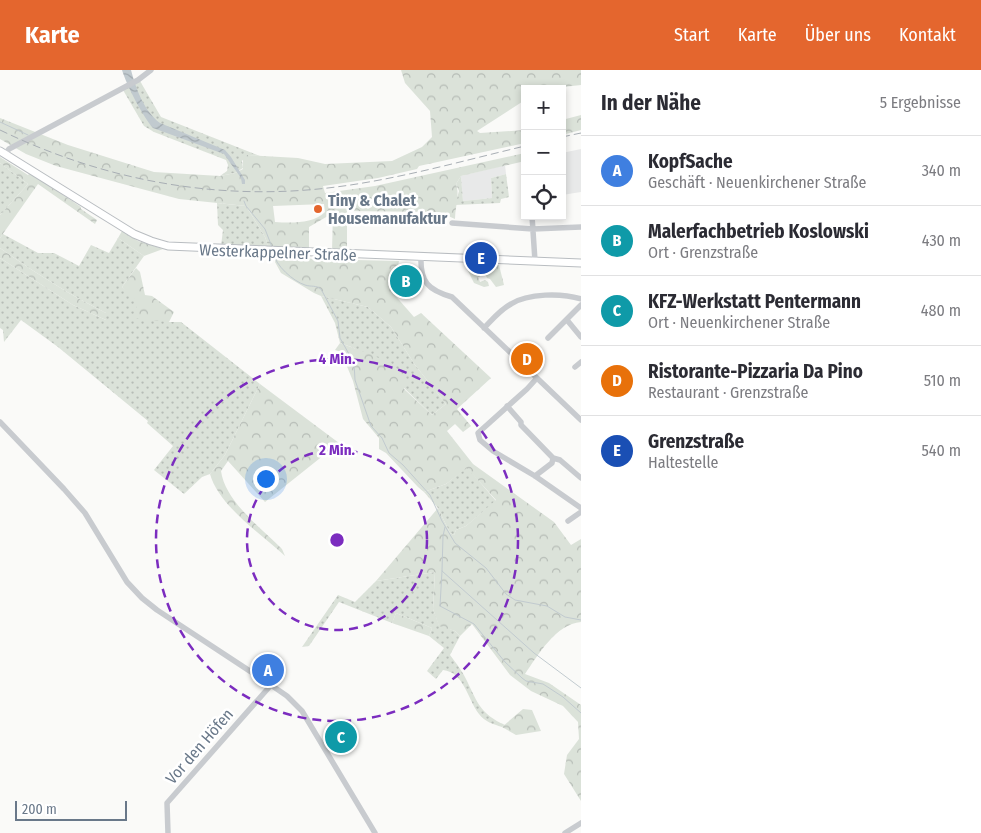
<!DOCTYPE html>
<html lang="de">
<meta charset="utf-8">
<style>
body{margin:0;font-family:"Fira Sans Condensed",sans-serif;background:#f2f2f3;color:#2b2b33}
.controls{position:absolute;right:15px;top:15px;display:grid;overflow:hidden;border-radius:0px;box-shadow:0 2px 8px #0003}
.controls button{width:45px;height:45px;display:grid;place-items:center;padding:0;border:0;border-bottom:1px solid #e1e1e2;background:#fff;color:#2b2b33;font:25px sans-serif}
.scale{position:absolute;left:15px;bottom:12px;width:112px;box-sizing:border-box;padding-left:5px;border:2px solid #697889;border-top:0;font-size:14px;line-height:18px;white-space:nowrap;color:#697889;-webkit-text-stroke:4px #fff;paint-order:stroke}
.you{position:absolute;left:265px;top:408px;width:18px;height:18px;margin:-12px;border:4px solid #fff;border-radius:50%;background:#1a73e8;box-shadow:0 0 0 8px #1a73e833}
.badge{display:grid;place-items:center;width:32px;height:32px;border-radius:50%;background:#e4662e;color:#fff;font-size:16px;font-weight:700}
.pin{position:absolute;translate:-50% -50%;border:2px solid #fff;box-shadow:0 1px 5px #0006}
.list{margin:0;padding:0;list-style:none}
h2{display:flex;justify-content:space-between;align-items:center;height:65px;margin:0;padding:0 20px;font-size:21px}
h2 small{font-size:16px;font-weight:400;color:#7c7c81}
.list li{display:grid;grid-template-columns:32px 1fr auto;gap:15px;align-items:center;box-sizing:border-box;height:70px;padding:0 20px;border-top:1px solid #e1e1e2}
.list b{display:block;font-size:19px;white-space:nowrap}
.list p{margin:0;font-size:16px;white-space:nowrap;color:#7c7c81}
.list em{font-size:16px;font-style:normal;color:#7c7c81}
.icon{flex:none;width:28px;height:28px;fill:none;stroke:currentColor;stroke-width:2;stroke-linecap:round;stroke-linejoin:round}
.map{position:relative;flex:none;width:581px;height:763px;overflow:hidden}
header{display:flex;align-items:center;gap:30px;box-sizing:border-box;height:70px;padding:0 25px;background:#e4662e;color:#fff}
header strong{font-size:24px}
nav{display:flex;gap:28px;margin-inline-start:auto;font-size:18px}
main{display:flex}
aside{flex:1;background:#fff}
.map>svg:first-child{display:block}
</style>
<header>
<strong>Karte</strong>
<nav><a>Start</a><a>Karte</a><a>Über uns</a><a>Kontakt</a></nav>
</header>
<main>
<div class="map">
<svg width="581" height="763" viewBox="0 0 581 763">
<defs>
<pattern id="grass-dots" width="8" height="8" patternUnits="userSpaceOnUse" patternTransform="scale(1.25)"><rect width="8" height="8" fill="#dbe2d9"/><path d="M2 2h.1M6 6h.1" fill="none" stroke="#b6bcb6" stroke-width="1.8" stroke-linecap="round"/></pattern>
<pattern id="forest-crowns" width="20" height="18" patternUnits="userSpaceOnUse" patternTransform="scale(1.25)"><rect width="20" height="18" fill="#dbe2d9"/><path d="M2 6a3 3 0 1 1 6 0M12 15a3 3 0 1 1 6 0" fill="none" stroke="#b6bcb6"/></pattern>
<pattern id="water-waves" width="16" height="10" patternUnits="userSpaceOnUse" patternTransform="scale(1.25)"><rect width="16" height="10" fill="#c1cacf"/><path d="M0 5q4-4 8 0t8 0" fill="none" stroke="#a1a9ae"/></pattern>
</defs>
<rect width="100%" height="100%" fill="#fafaf8"/>
<!-- built -->
<path fill="#e8e9e9" d="M581,79V122L562,125V83Z
M505,95L506,104L491,108L492,128L463,131L461,106Z"/>
<!-- grass -->
<path fill="url(#grass-dots)" d="M140,11L161,47L260,86L247,85L242,91L243,98L235,103L220,106L227,101L228,95L226,90L154,62L144,56L123,20Z
M0,93L28,114L0,145Z
M506,104L509,127L501,129L500,133L455,135L459,121L456,114L461,106L463,131L492,128L491,108Z
M217,133L246,136L265,167L269,178L221,176L223,160L218,155Z
M3,164L38,183H54L79,196L91,175L109,183L118,168L144,186L122,217L169,252H181L260,314L225,385L210,404L202,407L184,424L154,400L173,376L147,353L148,351L58,277L21,250L4,272L3,260L0,258V188L73,235L106,250V243C68,224 34,202 0,178V168Z
M321,226L368,237L391,257L415,295L446,334L432,345L404,318L354,278L340,273L335,253Z
M467,397L496,431L466,456L456,460L454,465L450,463L438,438L424,422L446,414Z
M435,502L433,539L439,555L455,561L460,566L450,585C456,593 463,602 467,611C478,634 481,644 505,655L502,657C493,654 485,652 479,644C468,630 464,602 443,600L436,609L427,601L444,578L429,566L432,558L396,543L392,553L339,532L309,576L302,577L338,525L355,532L376,511Z"/>
<!-- forest -->
<path fill="url(#forest-crowns)" fill-rule="evenodd" d="M401,0H581V15L545,19H525V30L477,61L480,63L525,60V73L419,96L417,99L378,108L323,116L325,123L375,116L525,83V91L461,106L456,114C460,125 455,137 455,149L439,142L347,141V182L332,181L333,143L309,157V181L269,178L265,167L246,136L179,129L56,96L26,84L0,69V48L68,75L154,102L220,106L235,103L243,99V87L247,85L298,88L325,94L392,91L422,77L432,67L430,41L405,13ZM324,134L325,142C313,154 291,153 275,152L273,136Z
M581,45V60L562,65V50Z
M0,87L28,105L30,103L81,137V139L97,150L95,154L38,114L0,168V145L28,114L0,93Z
M122,161L138,171L163,179L144,186L118,168Z
M0,178C34,202 68,224 106,243V250L73,235L0,188Z
M277,185L299,186L312,189L399,191L393,223L414,247L421,243L491,308L457,339L471,356L463,362L455,354L447,361L473,394L554,452L571,475L581,469V552C556,554 538,585 525,604L549,613L581,635V731L564,704L567,685L579,669L578,652L563,636L531,621L510,605L472,554L460,566L455,561L439,556L433,539L435,502L376,511L438,438L450,463L454,465L456,460L466,456L496,430L467,398L446,414L424,422L418,417L386,383L379,379V368L363,349L353,311L341,282L335,280L340,273L370,284L392,294L405,308L404,319L432,345L446,334L415,295L391,257L368,237L321,226L314,223L281,203L275,192Z
M464,193L499,195L504,215L496,217L490,209L487,208L485,204L478,207L480,212L485,210L488,212L489,216L484,217L474,213Z
M136,198L140,202L145,225L152,226L174,242L169,252L133,248L138,232L122,217Z
M260,314L339,373L265,432L228,391L221,401C225,431 261,458 282,479L285,486C261,464 219,436 210,404L225,385Z
M396,543L432,558L429,566L392,553Z
M523,639L532,640L541,661L516,665L502,657Z"/>
<!-- water -->
<path fill="url(#water-waves)" d="M122,0H131C136,19 144,41 160,53L225,80L231,87L245,110V114H242L241,108L224,84L153,58C142,45 127,16 122,0Z"/>
<g fill="none" stroke-linecap="round" stroke-linejoin="round">
<!-- stream -->
<path stroke="#c1cacf" stroke-width="1" d="M0,52L28,65
M244,131L246,136L265,159L272,177
M273,183C276,196 293,211 305,215C311,217 316,215 321,219L338,251L340,268L354,293L355,310L371,356L382,368L389,383L403,395L430,425L442,451L455,473L486,498L506,524L515,530L547,536L565,547L581,550
M445,457L443,466L442,501L534,583L581,618
M442,501L440,536L474,554L505,592L522,608L526,611L543,614L563,627L581,643"/>
<!-- major casing -->
<g stroke="#b9bdc1" stroke-width="9">
<path id="major" d="M0,81L134,164L151,171L168,176L581,193"/>
</g>
<!-- minor -->
<path stroke="#c8cbcf" stroke-width="5.5" d="M5,84L9,79L138,10L151,0
M532,146L535,191
M452,153L533,159L581,157
M421,187C420,212 428,220 452,227L581,350
M567,250L581,267
M484,258C493,249 500,240 511,234C528,223 562,223 581,229
M548,268L581,235
M575,297L581,292
M537,308L527,319L478,363L480,370L493,381L535,406L581,438
M507,336L521,352V355L553,388L560,390L581,408
M0,352L64,419L85,443L127,512L142,528L157,540L271,615L287,626L302,641L375,763
M535,406L552,393L553,388
M568,451L581,442
M168,763L167,733L271,615
M565,763L581,753"/>
<!-- major -->
<use href="#major" stroke="#fff" stroke-width="7"/>
<!-- rail -->
<path stroke="#a8aeb4" stroke-width="1" stroke-dasharray="8 4" stroke-linecap="butt" d="M0,60C105,111 220,132 336,117C399,109 462,91 525,76
M562,67L581,63"/>
</g>
<!-- distance rings -->
<g fill="none" stroke="#7b2cbf" stroke-width="2.5" stroke-dasharray="9 6">
<circle cx="337" cy="470" r="90"/>
<circle cx="337" cy="470" r="181"/>
</g>
<!-- markers -->
<circle fill="#e4662e" stroke="#fff" stroke-width="2" cx="318" cy="139" r="5"/>
<g text-anchor="middle" stroke-width="5" stroke-linejoin="round" paint-order="stroke">
<!-- poi labels -->
<g font-size="16" font-weight="bold" fill="#697889" stroke="#fff" text-anchor="start">
<text x="328" y="136">Tiny &amp; Chalet<tspan x="328" dy="18">Housemanufaktur</tspan></text>
</g>
<!-- street labels -->
<g font-size="16" fill="#697889" stroke="#fff">
<text transform="translate(278 182) rotate(2)" y="6">Westerkappelner Straße</text>
<text transform="translate(199 676) rotate(-49)" y="6">Vor den Höfen</text>
</g>
</g>
<circle cx="337" cy="470" r="8" fill="#7b2cbf" stroke="#fff" stroke-width="2.5"/>
<g font-size="15" text-anchor="middle" font-weight="bold" fill="#7b2cbf" stroke="#fff" stroke-width="5" stroke-linejoin="round" paint-order="stroke">
<text x="337" y="294">4 Min.</text>
<text x="337" y="385">2 Min.</text>
</g>
</svg>
<div class="controls">
<button>+</button>
<button>−</button>
<button><svg class="icon" aria-label="locate" viewBox="0 0 24 24"><circle cx="12" cy="12" r="6"/><path d="M12 2v4M12 18v4M2 12h4M18 12h4"/></svg></button>
</div>
<div class="scale">200 m</div>
<div class="you"></div>
<div class="pin badge" style="left:268px;top:600px;background:#3f7fe0">A</div>
<div class="pin badge" style="left:406px;top:211px;background:#0f9aa8">B</div>
<div class="pin badge" style="left:341px;top:667px;background:#0f9aa8">C</div>
<div class="pin badge" style="left:527px;top:289px;background:#e8710a">D</div>
<div class="pin badge" style="left:481px;top:188px;background:#1a4fb4">E</div>
</div>
<aside>
<h2>In der Nähe<small>5 Ergebnisse</small></h2>
<ul class="list">
<li><span class="badge" style="background:#3f7fe0">A</span><div><b>KopfSache</b><p>Geschäft · Neuenkirchener Straße</p></div><em>340 m</em></li>
<li><span class="badge" style="background:#0f9aa8">B</span><div><b>Malerfachbetrieb Koslowski</b><p>Ort · Grenzstraße</p></div><em>430 m</em></li>
<li><span class="badge" style="background:#0f9aa8">C</span><div><b>KFZ-Werkstatt Pentermann</b><p>Ort · Neuenkirchener Straße</p></div><em>480 m</em></li>
<li><span class="badge" style="background:#e8710a">D</span><div><b>Ristorante-Pizzaria Da Pino</b><p>Restaurant · Grenzstraße</p></div><em>510 m</em></li>
<li><span class="badge" style="background:#1a4fb4">E</span><div><b>Grenzstraße</b><p>Haltestelle</p></div><em>540 m</em></li>
</ul>
</aside>
</main>
